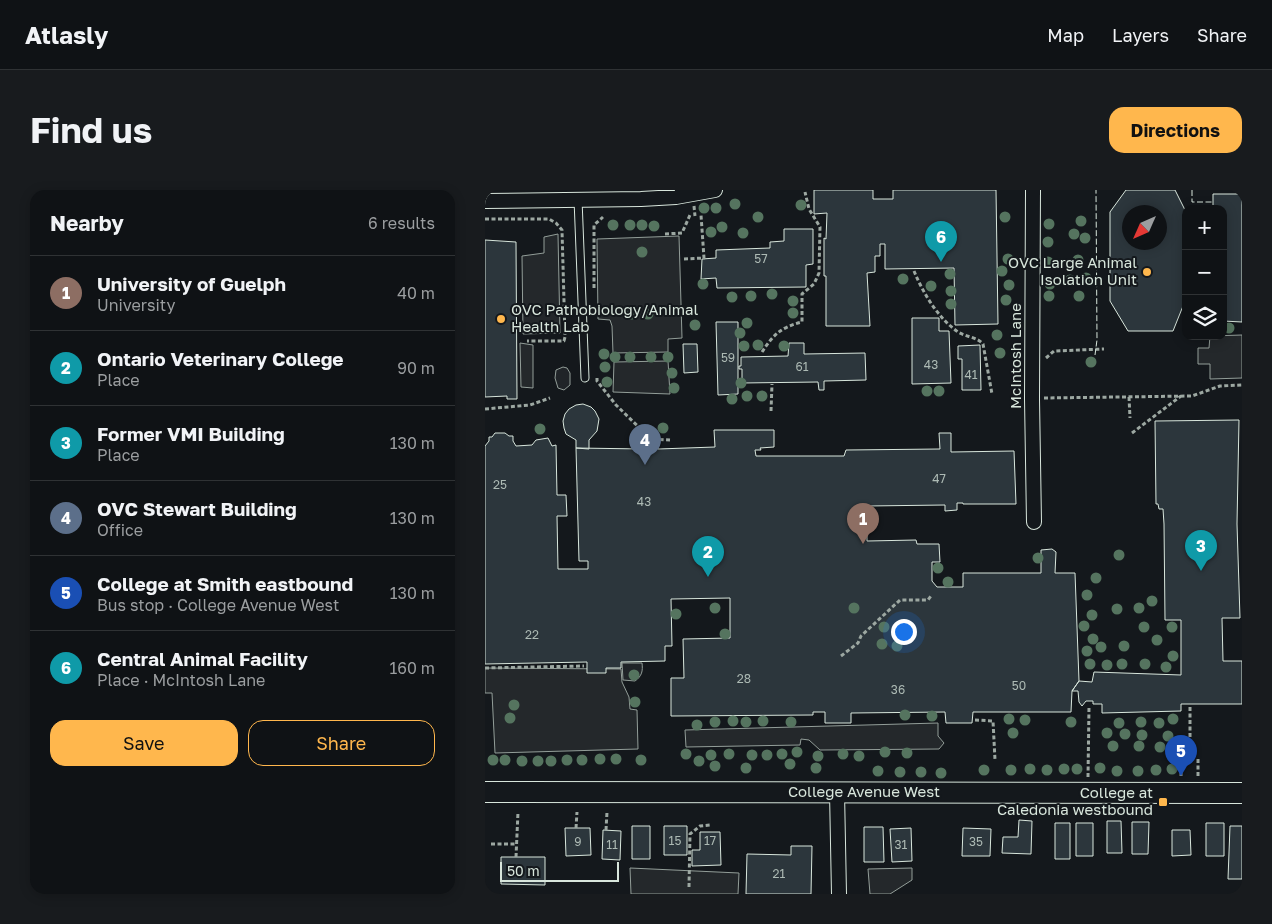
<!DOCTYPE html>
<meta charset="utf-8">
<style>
body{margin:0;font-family:"Golos Text",sans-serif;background:#181b1e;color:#f1f3f6}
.controls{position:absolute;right:15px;top:15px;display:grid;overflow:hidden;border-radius:10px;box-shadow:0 2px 12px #0003}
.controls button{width:45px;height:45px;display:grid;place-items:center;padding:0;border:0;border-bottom:1px solid #2f3234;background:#0f1215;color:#f1f3f6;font:25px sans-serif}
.compass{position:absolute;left:637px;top:15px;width:45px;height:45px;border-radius:50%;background:#0f1215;box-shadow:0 2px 12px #0003;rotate:225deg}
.scale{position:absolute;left:15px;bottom:12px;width:119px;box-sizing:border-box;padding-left:5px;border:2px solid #d8e6dc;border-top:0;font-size:14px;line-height:18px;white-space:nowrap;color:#d8e6dc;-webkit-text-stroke:4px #14181c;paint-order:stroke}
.you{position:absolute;left:418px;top:441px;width:18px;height:18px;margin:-12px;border:4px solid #fff;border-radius:50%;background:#1a73e8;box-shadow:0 0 0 8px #1a73e833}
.badge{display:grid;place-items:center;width:32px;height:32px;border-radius:50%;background:#ffb74d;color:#fff;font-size:16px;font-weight:700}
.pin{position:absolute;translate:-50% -41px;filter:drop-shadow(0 1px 2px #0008)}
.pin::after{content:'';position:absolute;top:26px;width:18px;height:15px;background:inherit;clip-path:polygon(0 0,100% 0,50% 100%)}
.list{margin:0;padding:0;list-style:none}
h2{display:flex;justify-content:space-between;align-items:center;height:65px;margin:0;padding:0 20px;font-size:21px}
h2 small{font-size:16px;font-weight:400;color:#9b9ea0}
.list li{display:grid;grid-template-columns:32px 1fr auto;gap:15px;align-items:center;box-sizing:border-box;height:75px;padding:0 20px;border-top:1px solid #2f3234}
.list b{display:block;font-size:19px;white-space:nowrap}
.list p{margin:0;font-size:16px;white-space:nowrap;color:#9b9ea0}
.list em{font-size:16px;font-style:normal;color:#9b9ea0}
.actions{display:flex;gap:10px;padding:15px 20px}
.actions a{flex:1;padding:11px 0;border:1px solid #ffb74d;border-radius:15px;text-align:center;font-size:18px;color:#ffb74d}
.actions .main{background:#ffb74d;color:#111}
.icon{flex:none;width:28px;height:28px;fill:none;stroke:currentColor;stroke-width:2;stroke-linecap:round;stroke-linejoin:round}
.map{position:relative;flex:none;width:757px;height:704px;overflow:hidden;border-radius:15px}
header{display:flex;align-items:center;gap:30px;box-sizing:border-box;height:70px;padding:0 25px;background:#0f1215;border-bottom:1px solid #2f3234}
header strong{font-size:24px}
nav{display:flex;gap:28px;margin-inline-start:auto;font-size:18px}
.intro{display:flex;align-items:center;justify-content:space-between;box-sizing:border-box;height:120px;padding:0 30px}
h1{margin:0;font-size:35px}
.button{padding:12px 22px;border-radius:15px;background:#ffb74d;color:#111;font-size:18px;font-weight:700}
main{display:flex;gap:30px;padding:0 30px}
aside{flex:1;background:#0f1215;border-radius:15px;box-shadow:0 2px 12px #0003}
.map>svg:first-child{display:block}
</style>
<header>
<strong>Atlasly</strong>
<nav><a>Map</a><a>Layers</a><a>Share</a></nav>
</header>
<div class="intro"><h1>Find us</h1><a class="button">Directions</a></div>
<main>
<aside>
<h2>Nearby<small>6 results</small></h2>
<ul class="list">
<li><span class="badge" style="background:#8d6e63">1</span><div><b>University of Guelph</b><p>University</p></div><em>40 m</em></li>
<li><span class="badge" style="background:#0f9aa8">2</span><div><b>Ontario Veterinary College</b><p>Place</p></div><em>90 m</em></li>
<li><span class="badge" style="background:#0f9aa8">3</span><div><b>Former VMI Building</b><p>Place</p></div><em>130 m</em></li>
<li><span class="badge" style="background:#5c6f8a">4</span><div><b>OVC Stewart Building</b><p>Office</p></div><em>130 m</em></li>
<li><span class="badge" style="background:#1a4fb4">5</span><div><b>College at Smith eastbound</b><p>Bus stop · College Avenue West</p></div><em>130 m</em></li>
<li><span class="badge" style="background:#0f9aa8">6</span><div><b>Central Animal Facility</b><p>Place · McIntosh Lane</p></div><em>160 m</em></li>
</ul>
<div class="actions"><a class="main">Save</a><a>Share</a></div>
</aside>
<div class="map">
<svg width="757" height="704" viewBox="0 0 757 704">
<rect width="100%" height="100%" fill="#14181c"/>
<!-- green -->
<path fill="#202428" stroke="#939e99" d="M78,177L82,178L85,183V195L79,200L73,198L70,188L71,180Z
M137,473H157C158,481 157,486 150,491L138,490Z"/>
<!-- parking -->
<path fill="#24282b" stroke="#939e99" d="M73,44L75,143L38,144L37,66L59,63V47Z
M194,46L197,148L183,149V162L128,163L127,136L125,130L113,129L112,49Z
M757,145V188L725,189V174H713V158H724L725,146Z
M35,153L48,155V198L36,197Z
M183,171L185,204L128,202L129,172Z
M0,478L136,479L137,492L144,507L145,519L152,520L153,559L10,563L7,503H0Z
M453,533V546L459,553L454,559L335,560L324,550L316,549L315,555L201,557L200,540Z
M145,678L254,683L253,704H146Z
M427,678V690L405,704H385L383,679Z"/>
<!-- building -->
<path fill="#2c363c" stroke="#d8e6dc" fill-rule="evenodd" d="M329,0H388V9H408V0H511L513,134L470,135L469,78L400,79V54H395V66H390V82L382,83L385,136H341V86H339V48L341,49L342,23L329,24Z
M641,0H690L700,20V111L688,141H643L625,111V22ZM644,22H674V52H644Z
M728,4H757V132L738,131V19H728Z
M299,39H328V74L321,75V97L232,98L231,88L216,89L217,69L231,68V60L285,58V52L299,51Z
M0,50L31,52L32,209H22V206L0,207Z
M427,128H454V141H464L466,193L427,194Z
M231,132H253V204L233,205Z
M304,153H319V164L380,163L381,190L339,191V200H334L333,192L257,193V179H254V176H256V167L303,166Z
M198,154H212L213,182L199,183Z
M495,155L496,200H477V169H473V156Z
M98,214L106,217L110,221L114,229L112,241L104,250V259L91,258V250L81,244L79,238L78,231L80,224L84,219L91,215Z
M754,230L752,334L755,428H737L738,471H757V514H696V521L617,523V514H608V511H601L597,516L594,512L593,501H587L594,491L607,492L609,482L696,485V430H680L679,334L678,319H674L673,314H671L670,231Z
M229,240H289V257L275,258L276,260H270L271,266H359L361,260L455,259L454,243H466V262L529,261L531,314H478V313H472V320L460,321V315L382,316V351L431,350L432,354H454L455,372H447V391L452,397H478V383H556V360L567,359L571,362L570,383H590L594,491L587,501L586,522H488L487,533H461L460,522L366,523V533H340V522H328V525L186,526V488H199L198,449L245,448V408L186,409L187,456H180V471L136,472V478H121V483H102V472L0,474V256L4,251V247H7L10,243H20L24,246H28V251L31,256L47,255L51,250L63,248L67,256L71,255L72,305H81L82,326H72L73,379H103V371H94L91,258L159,259L165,252H167L173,257V259L230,257Z
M534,630L547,631L546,664L517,663L518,647H533Z
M622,631H636L637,663H622Z
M647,632H664L663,664H647Z
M570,633H585V669H570Z
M591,633H608V666H591Z
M721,633H739V666H721Z
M147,636H165V669H147Z
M179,636H202V665H179Z
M745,636H757V689H743Z
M379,637H398L399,672H379Z
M80,638H105L106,665L81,666Z
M426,638L427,671L407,672L405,639Z
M478,638L506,639L505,666H477Z
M118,640L136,641L135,670L117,669Z
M687,640H705L706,665L687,666Z
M215,642H235L236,675L207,676V660H215Z
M306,656H327L326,704H261L262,664L306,665Z
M16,667H60V695L16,694Z"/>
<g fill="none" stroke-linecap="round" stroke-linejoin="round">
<!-- service casing -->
<g stroke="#d8e6dc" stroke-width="9">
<path id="service" d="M93,9L100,188"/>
</g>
<!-- minor casing -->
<g stroke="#d8e6dc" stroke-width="16">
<path id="minor" d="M548,0L547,209L549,332
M0,11L156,9L191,7L230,0
M352,602L354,704"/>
</g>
<!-- secondary casing -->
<g stroke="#d8e6dc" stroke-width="22">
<path id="secondary" d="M0,602L757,603"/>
</g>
<!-- path -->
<path stroke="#9da8a2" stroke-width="3" stroke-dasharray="4 2.5" stroke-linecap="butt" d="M209,16L210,26
M0,29H64L71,33L77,40L80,147L79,151H42
M180,44L197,43L205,25
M199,69L219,68L216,25
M429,81C438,103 453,128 473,142C481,147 492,147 498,154L507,204
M109,98V35L118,27
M277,162C288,145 296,137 317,132V104L329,94L334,83L335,37L324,19L320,2
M561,168L569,161L619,159
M112,188V191L131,215L166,249L185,250
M644,207L645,228
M559,208L707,206L735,196L757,195
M0,219L45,215L65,208
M286,221L287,194
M647,243L696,206
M356,466L373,453L376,446L415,410H443L446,406
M0,478L99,476
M705,517V568
M490,530L508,531L510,570
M696,586V568
M713,586V568
M603,587L604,517
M91,638L92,622
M121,640L122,622
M6,654H31
M31,667L33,622
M204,697L205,644L215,636L225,635"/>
<!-- service -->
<use href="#service" stroke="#14181c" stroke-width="7"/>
<!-- minor -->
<use href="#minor" stroke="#14181c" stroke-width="14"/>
<!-- secondary -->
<use href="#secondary" stroke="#14181c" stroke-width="20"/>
<!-- fence -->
<path stroke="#d8e6dc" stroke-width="1" stroke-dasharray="6 2.5" stroke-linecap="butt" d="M707,0V12H728
M610,165L612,150L611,0"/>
</g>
<!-- trees -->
<g fill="#55745f">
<circle cx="250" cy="14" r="5.5"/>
<circle cx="316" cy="15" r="5.5"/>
<circle cx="219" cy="18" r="5.5"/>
<circle cx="231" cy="18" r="5.5"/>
<circle cx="273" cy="27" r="5.5"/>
<circle cx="520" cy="27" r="5.5"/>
<circle cx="596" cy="31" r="5.5"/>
<circle cx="564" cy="34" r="5.5"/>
<circle cx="128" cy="35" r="5.5"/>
<circle cx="145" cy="35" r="5.5"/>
<circle cx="157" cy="35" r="5.5"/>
<circle cx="169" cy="36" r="5.5"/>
<circle cx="237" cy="37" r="5.5"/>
<circle cx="226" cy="42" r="5.5"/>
<circle cx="258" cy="43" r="5.5"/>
<circle cx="589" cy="44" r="5.5"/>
<circle cx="600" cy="48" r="5.5"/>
<circle cx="563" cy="52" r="5.5"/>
<circle cx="157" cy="62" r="5.5"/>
<circle cx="523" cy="69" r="5.5"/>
<circle cx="593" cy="70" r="5.5"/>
<circle cx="563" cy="72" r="5.5"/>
<circle cx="517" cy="81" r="5.5"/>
<circle cx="465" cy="84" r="5.5"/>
<circle cx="601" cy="88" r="5.5"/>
<circle cx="418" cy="89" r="5.5"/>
<circle cx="585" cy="90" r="5.5"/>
<circle cx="218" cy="94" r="5.5"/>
<circle cx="565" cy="94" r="5.5"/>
<circle cx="524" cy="95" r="5.5"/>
<circle cx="446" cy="96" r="5.5"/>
<circle cx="466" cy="101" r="5.5"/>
<circle cx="287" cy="104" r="5.5"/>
<circle cx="266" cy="106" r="5.5"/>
<circle cx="564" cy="106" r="5.5"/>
<circle cx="594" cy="106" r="5.5"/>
<circle cx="247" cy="107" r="5.5"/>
<circle cx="521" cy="110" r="5.5"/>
<circle cx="308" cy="111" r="5.5"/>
<circle cx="466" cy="114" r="5.5"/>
<circle cx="308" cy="123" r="5.5"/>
<circle cx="147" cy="124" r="5.5"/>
<circle cx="163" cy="124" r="5.5"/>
<circle cx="262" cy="133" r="5.5"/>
<circle cx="210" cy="135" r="5.5"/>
<circle cx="744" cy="138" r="5.5"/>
<circle cx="255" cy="143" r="5.5"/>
<circle cx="512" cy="145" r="5.5"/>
<circle cx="273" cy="155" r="5.5"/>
<circle cx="259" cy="156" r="5.5"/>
<circle cx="299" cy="156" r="5.5"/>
<circle cx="515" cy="163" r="5.5"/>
<circle cx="119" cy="164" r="5.5"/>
<circle cx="130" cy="167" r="5.5"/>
<circle cx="145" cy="167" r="5.5"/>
<circle cx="166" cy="167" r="5.5"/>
<circle cx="183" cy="167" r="5.5"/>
<circle cx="606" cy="172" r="5.5"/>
<circle cx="120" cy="177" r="5.5"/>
<circle cx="187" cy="183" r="5.5"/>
<circle cx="122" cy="192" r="5.5"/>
<circle cx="256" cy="193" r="5.5"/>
<circle cx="189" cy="198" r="5.5"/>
<circle cx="442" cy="201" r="5.5"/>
<circle cx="454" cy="201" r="5.5"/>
<circle cx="262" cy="206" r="5.5"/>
<circle cx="277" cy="206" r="5.5"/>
<circle cx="247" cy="209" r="5.5"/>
<circle cx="178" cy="238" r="5.5"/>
<circle cx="55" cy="239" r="5.5"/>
<circle cx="634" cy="365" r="5.5"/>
<circle cx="553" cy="368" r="5.5"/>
<circle cx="453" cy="378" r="5.5"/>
<circle cx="611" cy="388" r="5.5"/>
<circle cx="463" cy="392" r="5.5"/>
<circle cx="602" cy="405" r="5.5"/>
<circle cx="667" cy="411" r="5.5"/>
<circle cx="230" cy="418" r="5.5"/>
<circle cx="369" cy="418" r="5.5"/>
<circle cx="654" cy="418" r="5.5"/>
<circle cx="632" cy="419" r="5.5"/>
<circle cx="191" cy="424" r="5.5"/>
<circle cx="607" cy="425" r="5.5"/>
<circle cx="599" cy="436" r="5.5"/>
<circle cx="399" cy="437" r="5.5"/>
<circle cx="659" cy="437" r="5.5"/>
<circle cx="687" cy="437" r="5.5"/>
<circle cx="240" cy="444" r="5.5"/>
<circle cx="608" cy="449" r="5.5"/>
<circle cx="672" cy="450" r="5.5"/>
<circle cx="397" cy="454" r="5.5"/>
<circle cx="412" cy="456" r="5.5"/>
<circle cx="639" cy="456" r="5.5"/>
<circle cx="616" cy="457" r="5.5"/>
<circle cx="602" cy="461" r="5.5"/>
<circle cx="688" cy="466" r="5.5"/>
<circle cx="605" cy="474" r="5.5"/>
<circle cx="637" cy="474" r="5.5"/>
<circle cx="660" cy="474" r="5.5"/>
<circle cx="622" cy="475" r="5.5"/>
<circle cx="681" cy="477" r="5.5"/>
<circle cx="149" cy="485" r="5.5"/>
<circle cx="150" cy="512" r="5.5"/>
<circle cx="29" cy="515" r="5.5"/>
<circle cx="420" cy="525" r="5.5"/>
<circle cx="447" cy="526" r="5.5"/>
<circle cx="25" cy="528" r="5.5"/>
<circle cx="524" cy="529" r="5.5"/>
<circle cx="688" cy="529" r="5.5"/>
<circle cx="540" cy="530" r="5.5"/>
<circle cx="248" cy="531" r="5.5"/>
<circle cx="278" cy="531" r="5.5"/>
<circle cx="230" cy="532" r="5.5"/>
<circle cx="261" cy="532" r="5.5"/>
<circle cx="306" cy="532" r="5.5"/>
<circle cx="586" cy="532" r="5.5"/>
<circle cx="656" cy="532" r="5.5"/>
<circle cx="634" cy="533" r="5.5"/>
<circle cx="674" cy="533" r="5.5"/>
<circle cx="212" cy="535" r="5.5"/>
<circle cx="528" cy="543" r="5.5"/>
<circle cx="622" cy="543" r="5.5"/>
<circle cx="640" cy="544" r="5.5"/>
<circle cx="657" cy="545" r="5.5"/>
<circle cx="683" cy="546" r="5.5"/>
<circle cx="628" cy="556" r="5.5"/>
<circle cx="654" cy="556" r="5.5"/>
<circle cx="675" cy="557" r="5.5"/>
<circle cx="312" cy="562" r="5.5"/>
<circle cx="400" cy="562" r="5.5"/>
<circle cx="422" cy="563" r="5.5"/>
<circle cx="201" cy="564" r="5.5"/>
<circle cx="244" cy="564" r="5.5"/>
<circle cx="297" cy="564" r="5.5"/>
<circle cx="358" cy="564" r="5.5"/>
<circle cx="226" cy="565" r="5.5"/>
<circle cx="267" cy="565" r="5.5"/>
<circle cx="282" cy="565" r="5.5"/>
<circle cx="333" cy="566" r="5.5"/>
<circle cx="374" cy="566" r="5.5"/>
<circle cx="115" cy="569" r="5.5"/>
<circle cx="131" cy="569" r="5.5"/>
<circle cx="8" cy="570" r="5.5"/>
<circle cx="20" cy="570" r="5.5"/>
<circle cx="82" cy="570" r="5.5"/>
<circle cx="97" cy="570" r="5.5"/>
<circle cx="156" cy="570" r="5.5"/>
<circle cx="37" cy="571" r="5.5"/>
<circle cx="53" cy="571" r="5.5"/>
<circle cx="66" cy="571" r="5.5"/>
<circle cx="214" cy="571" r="5.5"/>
<circle cx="305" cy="574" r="5.5"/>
<circle cx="230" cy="576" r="5.5"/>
<circle cx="261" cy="578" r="5.5"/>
<circle cx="331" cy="578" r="5.5"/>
<circle cx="615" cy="578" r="5.5"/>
<circle cx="545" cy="579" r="5.5"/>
<circle cx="579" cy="579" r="5.5"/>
<circle cx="592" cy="579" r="5.5"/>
<circle cx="687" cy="579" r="5.5"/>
<circle cx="499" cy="580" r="5.5"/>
<circle cx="526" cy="580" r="5.5"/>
<circle cx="562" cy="580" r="5.5"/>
<circle cx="671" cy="580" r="5.5"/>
<circle cx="393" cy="581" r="5.5"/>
<circle cx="632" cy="581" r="5.5"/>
<circle cx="653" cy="581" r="5.5"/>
<circle cx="415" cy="582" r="5.5"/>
<circle cx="436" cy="582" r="5.5"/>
<circle cx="456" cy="583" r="5.5"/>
</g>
<!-- markers -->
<g fill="#ffb74d" stroke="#14181c" stroke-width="2">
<circle cx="662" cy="82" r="5"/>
<circle cx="16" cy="129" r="5"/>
<rect x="673" y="607" width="10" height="10" rx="2.5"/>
</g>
<g text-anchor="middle" stroke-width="4" stroke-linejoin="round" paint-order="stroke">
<!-- number labels -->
<g font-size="12" fill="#adbab4">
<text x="276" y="73">57</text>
<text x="243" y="172">59</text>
<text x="446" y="179">43</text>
<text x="317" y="181">61</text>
<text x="486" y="189">41</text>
<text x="454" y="293">47</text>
<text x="15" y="299">25</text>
<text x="159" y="316">43</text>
<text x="47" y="449">22</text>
<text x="259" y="493">28</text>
<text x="534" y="500">50</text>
<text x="413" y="504">36</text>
<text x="190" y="655">15</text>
<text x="225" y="655">17</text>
<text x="93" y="656">9</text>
<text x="491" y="656">35</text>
<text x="127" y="659">11</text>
<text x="416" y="659">31</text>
<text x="294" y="688">21</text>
</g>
<!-- poi labels -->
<g font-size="15" fill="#d8e6dc" stroke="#14181c" text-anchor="end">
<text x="652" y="78">OVC Large Animal<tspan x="652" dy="17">Isolation Unit</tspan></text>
<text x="26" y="125" text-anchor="start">OVC Pathobiology/Animal<tspan x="26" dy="17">Health Lab</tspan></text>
<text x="668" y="608">College at<tspan x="668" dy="17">Caledonia westbound</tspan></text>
</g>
<!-- street labels -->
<g font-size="15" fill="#d8e6dc" stroke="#14181c">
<text transform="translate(531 166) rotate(-90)" y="5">McIntosh Lane</text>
<text x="379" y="607">College Avenue West</text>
</g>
</g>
</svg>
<div class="controls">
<button>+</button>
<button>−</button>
<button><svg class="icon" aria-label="layers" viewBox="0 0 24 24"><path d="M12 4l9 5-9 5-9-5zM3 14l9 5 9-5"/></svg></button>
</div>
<svg class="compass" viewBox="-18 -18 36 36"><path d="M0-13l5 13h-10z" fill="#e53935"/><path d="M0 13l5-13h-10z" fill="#9b9ea0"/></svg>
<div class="scale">50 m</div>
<div class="you"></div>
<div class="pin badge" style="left:378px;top:354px;background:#8d6e63">1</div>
<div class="pin badge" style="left:223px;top:387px;background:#0f9aa8">2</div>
<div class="pin badge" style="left:716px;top:381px;background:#0f9aa8">3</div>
<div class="pin badge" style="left:160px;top:275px;background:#5c6f8a">4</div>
<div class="pin badge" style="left:696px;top:586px;background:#1a4fb4">5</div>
<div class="pin badge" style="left:456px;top:72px;background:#0f9aa8">6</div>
</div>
</main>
